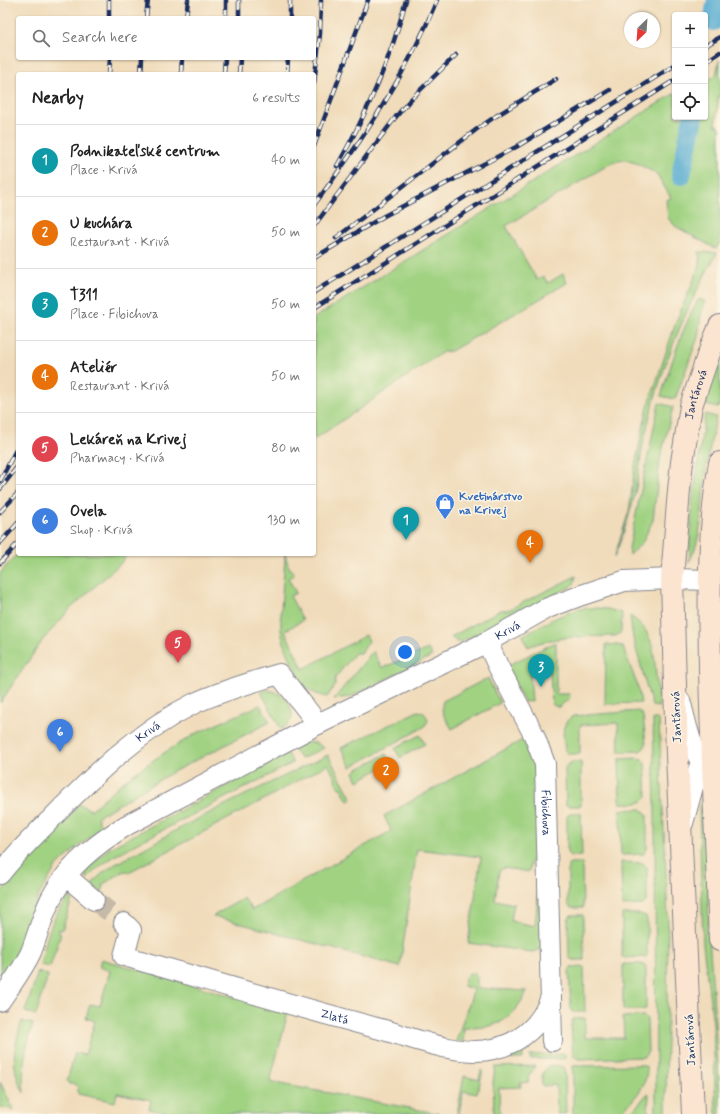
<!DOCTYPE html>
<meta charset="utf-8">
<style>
body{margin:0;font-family:Mynerve,sans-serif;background:#f2f2f2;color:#222}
.controls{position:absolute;right:12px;top:12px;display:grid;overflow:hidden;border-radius:4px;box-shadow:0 1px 3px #0004}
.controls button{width:36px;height:36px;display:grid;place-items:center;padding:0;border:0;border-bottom:1px solid #e0e0e0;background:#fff;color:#222;font:20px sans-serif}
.compass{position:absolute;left:624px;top:12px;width:36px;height:36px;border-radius:50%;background:#fff;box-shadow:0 1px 3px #0004;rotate:205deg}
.you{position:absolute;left:405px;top:652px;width:14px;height:14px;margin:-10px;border:3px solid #fff;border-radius:50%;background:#1a73e8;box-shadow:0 0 0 6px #1a73e833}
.badge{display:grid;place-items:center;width:26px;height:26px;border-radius:50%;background:#d93025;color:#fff;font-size:13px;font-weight:700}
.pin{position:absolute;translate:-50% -33px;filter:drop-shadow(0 1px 2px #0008)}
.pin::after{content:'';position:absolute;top:21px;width:14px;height:12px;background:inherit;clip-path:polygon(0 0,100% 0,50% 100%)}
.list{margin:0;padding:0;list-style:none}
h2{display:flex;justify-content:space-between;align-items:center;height:52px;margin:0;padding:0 16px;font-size:17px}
h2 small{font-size:13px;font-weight:400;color:#767676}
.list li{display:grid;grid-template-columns:26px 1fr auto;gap:12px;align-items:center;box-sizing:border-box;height:72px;padding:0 16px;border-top:1px solid #e0e0e0}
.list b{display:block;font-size:15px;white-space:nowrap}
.list p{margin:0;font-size:13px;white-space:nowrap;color:#767676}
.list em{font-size:13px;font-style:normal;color:#767676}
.icon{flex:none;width:22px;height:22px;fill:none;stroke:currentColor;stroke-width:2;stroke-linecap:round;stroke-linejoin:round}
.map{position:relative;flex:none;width:720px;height:1114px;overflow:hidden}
.search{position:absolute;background:#fff;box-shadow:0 1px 3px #0004;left:16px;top:16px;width:300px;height:44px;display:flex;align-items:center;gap:10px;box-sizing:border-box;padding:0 14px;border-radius:4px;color:#767676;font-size:15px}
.panel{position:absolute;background:#fff;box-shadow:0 1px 3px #0004;left:16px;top:72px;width:300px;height:484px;border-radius:4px}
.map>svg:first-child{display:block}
</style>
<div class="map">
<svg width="720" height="1114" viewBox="0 0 720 1114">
<rect width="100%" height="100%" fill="#fcf5e5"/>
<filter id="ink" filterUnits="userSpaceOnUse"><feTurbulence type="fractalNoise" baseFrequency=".025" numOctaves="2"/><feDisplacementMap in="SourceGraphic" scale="8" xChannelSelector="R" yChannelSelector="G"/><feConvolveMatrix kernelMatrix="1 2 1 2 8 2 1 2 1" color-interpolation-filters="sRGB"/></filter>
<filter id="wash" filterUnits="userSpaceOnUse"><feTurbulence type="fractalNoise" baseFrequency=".012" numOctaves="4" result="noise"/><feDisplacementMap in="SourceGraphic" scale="16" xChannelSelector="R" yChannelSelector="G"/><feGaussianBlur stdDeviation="0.9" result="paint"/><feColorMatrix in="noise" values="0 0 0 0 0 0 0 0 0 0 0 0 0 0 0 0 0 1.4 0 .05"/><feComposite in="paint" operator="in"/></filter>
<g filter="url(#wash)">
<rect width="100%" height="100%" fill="#f0dbba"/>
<!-- green -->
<path fill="#a0d282" stroke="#5e8070" d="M720,60V89L715,125L720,127V242L716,249L675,226L668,218L666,200L671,198L657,174L636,163L625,160L613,162L506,226L537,280L543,276L548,283L563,274L567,283L451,351L443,352L315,439L314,437V318L675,93V117H705V82L716,75L719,61Z
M699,252L717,253C685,309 661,368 646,431C641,449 640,469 636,488C631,512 623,535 614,558L629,511L635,466L647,410L676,322L700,265Z
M698,300H702L705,302L701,315L698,337L675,399L661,396C671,365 682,328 698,300Z
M720,356V401L718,408L706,405L710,383Z
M659,403L673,407L660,460L653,520L642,543L630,555L629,548Z
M705,414L716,417C712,438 707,459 705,481C701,508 703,537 689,562L692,504Z
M18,553V554H123L125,557L121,563L71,608L42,641L0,703V573Z
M285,554L288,565L294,575L288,578L296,593L290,596L303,620L285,631L303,669L366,635L369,641L361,653H355L335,678V686L327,697C320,695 312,693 307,688C297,677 282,643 281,629C280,604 284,579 285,554Z
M576,576L574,584L570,587L461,642H457L451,637L500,610H508Z
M596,608L608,609L622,613L621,633L615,636C585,637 557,635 528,647L522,636C540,626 560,614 580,609C585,608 591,608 596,608Z
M630,616C653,630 654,651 656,676C657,686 658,696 659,707L652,706L633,638Z
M556,642V694H569L570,698L559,707H557L552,704L550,672L530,674L532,701L524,702L506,666Z
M606,644L618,645L623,647L638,687L641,703L605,704Z
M428,649L432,656L350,697L334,699L373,651L382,668Z
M488,678L500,703L452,729C447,720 439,712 443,701Z
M268,690C274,691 281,694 285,698C295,709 295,723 281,729L261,692Z
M260,705L270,722L173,772L97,817L102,828L79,846L56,867L39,895L13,962L4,972L0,974V893L79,804L91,810L126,779L167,751L197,733Z
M418,711C424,712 427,715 428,721L424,727L351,767L341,748Z
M639,711L643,716L646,744L644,748L640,751L619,752L618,723L580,725V754H569L565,751C564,738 559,724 573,716Z
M653,719H657L659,721L668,917L666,1114H656L655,816Z
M420,735L425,744L400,758L395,748Z
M526,738L539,763L542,794L534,795V814L543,815V844L530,863L529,872L504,868L499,871L495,900L514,904L511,921L535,926L539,886L542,949L532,952L468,943L481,857L417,849L400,967L213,916L244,898L252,910L391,831L384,816Z
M307,742L316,743L324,748L301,759L293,749Z
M288,753L293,763C250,785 207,807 163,830C140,842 103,859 87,879L85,873L89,867L108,849Z
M386,754L391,762L358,781L354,772L356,770Z
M328,755L352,799L348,801L341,788H339L335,780H336L328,764L265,799L129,872L124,871L102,885L104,888L101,892L91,886C103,868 125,859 143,849C203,814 266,785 328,755Z
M637,758L642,759L645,763L647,796C643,806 629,803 620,803L619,759Z
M572,762H581V806H569L566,805L565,768L567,765Z
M703,802L706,808L709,935L720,1094V1114H716L713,1024L703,945L699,807L700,804Z
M641,809L644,811L647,815V849L644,854L621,855L620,810Z
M573,813H581L582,856H570L567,853V817L568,815Z
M621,862L643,863L647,867V900L643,905L622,906Z
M571,863H582L583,908H571L568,904V864Z
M69,897L72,899L62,930L59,929V933L61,934L50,967L40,965C47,938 50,918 69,897Z
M622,914H640L646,916L647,921V954L646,957L622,958Z
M571,915H583L584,960H573L569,958L568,920Z
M101,959L288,1012L270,1082L441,1114H197L195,1111L191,1110L188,1111L187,1114H173L149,1109L151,1100L117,1093L115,1102L78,1094V1087L74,1084H69L67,1081L75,1053L85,1055L95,1021L86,1018L90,1004L100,1006L110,971L99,967Z
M623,964H642L646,966V1009L642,1010H623Z
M584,967L585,1012H573L571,1008L569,971L571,968Z
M38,972L48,975L36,1015L25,1012Z
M471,973H475L477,977V988L527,991C511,1022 498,1028 464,1028L463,1042L456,1041L474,989L463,986C464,980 466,975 471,973Z
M644,1016L647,1019L648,1052L644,1057L580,1059L573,1056L571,1025L573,1019L585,1018V1038H624L623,1017Z
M22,1021L33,1024C26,1047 21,1069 24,1093C10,1065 13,1050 22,1021Z
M523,1047V1059H499L501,1056Z
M565,1054V1059H530V1055Z
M555,1065L563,1067L565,1073L566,1114H557L556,1085L542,1086C541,1077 542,1073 548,1066Z
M641,1065L647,1067C648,1087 632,1101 619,1114H573V1066Z
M535,1066L528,1078L529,1082L520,1083L521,1087L499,1088L500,1114H494L493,1082L495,1067Z
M481,1070L483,1071L477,1094L463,1091L462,1102L461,1103L459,1114H457L464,1076L479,1080Z
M0,1082L14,1110L0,1107Z
M648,1093L649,1094L648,1114H630Z"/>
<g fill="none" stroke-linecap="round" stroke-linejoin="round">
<!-- canal -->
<path stroke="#54abd1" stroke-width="20" d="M713,21L717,0
M681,175L693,117"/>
</g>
</g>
<g filter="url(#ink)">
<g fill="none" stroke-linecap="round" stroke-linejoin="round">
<!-- street-tunnel -->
<path stroke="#c5b9a8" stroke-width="20" stroke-dasharray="20 10" stroke-linecap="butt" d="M94,900L124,923"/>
<!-- street casing -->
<g stroke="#86858c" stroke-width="22">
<g id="street">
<path id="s1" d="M487,642L498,666L534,735L545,764L552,1041"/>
<path d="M680,701C687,722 692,771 720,771"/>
<path d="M683,823L694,783L701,762L711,754"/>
<path id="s2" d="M0,874C16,853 35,835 54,816C95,774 139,731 193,704C220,691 250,683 279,674L318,724"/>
<path d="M66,876L94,900"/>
<path id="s3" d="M124,923L131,930L124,956C211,981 297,1007 384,1030C416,1039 461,1057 493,1049C521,1043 542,1024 551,997"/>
<path id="s4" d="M0,1001C11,985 23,969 31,952C39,932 43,911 54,893C71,863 99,842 127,825L318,724L487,642L545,609L582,595L624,581L672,579L709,580"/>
</g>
</g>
<!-- secondary casing -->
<g stroke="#86858c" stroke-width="24">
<g id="secondary">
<path d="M720,463C708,531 709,600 710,668C712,759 717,850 720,940"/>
<path id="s5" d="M693,1114L677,755L672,579L679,490L682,462L691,406L708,356L720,326"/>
</g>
</g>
<!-- street -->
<use href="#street" stroke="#fff" stroke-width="20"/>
<!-- secondary -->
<use href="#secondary" stroke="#fce5d0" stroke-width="22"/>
<!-- rail casing -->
<g stroke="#1b2f5e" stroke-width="4.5">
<path id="rail" d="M109,0V18
M239,0V18
M290,0V18
M146,18L148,0
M186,18L188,0
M226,18V0
M705,46L720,37
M705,62L720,52
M109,74L110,58
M141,74L142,58
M181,74L182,58
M224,74L225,58
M239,74L240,58
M287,74L288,58
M314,83L320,34L321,0
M314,146L368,0
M337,166C367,114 391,58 406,0
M314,205C363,139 406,76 437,0
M314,226L395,118L409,101L456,55
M336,238L477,129L496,116L556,79
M314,258L384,216L516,147L610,90
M314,292L675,65
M314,308L675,80
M0,481L18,446
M0,489L18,466
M0,512L18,493
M0,543L18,523
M0,563L18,543"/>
</g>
<!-- rail -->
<use href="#rail" stroke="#fcf5e5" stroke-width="3" stroke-dasharray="9" stroke-linecap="butt"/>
</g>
</g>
<!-- icons -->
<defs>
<g id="shop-pin" transform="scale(1)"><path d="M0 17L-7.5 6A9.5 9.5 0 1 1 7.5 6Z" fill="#3f7fe0" stroke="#fcf5e5"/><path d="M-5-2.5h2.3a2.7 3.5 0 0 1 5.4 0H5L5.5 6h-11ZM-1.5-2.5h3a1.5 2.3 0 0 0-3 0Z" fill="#fff"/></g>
</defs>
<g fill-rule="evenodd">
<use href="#shop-pin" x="445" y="503"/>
</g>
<g text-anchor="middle" stroke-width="3" stroke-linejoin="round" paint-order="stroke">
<!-- street labels -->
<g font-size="12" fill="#1b2f5e" stroke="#fcf5e5">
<text dy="4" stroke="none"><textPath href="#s5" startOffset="722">Jantárová</textPath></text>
<text dy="4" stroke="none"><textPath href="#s4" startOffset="650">Krivá</textPath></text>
<text transform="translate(676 717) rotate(-92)" y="4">Jantárová</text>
<text dy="4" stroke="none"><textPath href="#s2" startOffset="206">Krivá</textPath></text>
<text dy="4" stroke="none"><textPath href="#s1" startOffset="184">Fibichova</textPath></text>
<text dy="4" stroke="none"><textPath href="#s3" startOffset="256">Zlatá</textPath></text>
<text transform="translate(690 1040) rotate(-93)" y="4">Jantárová</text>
</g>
<!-- shop labels -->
<g font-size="12" font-weight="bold" fill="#366cbe" stroke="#fcf5e5" text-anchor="start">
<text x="459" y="500">Kvetinárstvo<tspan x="459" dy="14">na Krivej</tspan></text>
</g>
</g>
</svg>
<div class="controls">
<button>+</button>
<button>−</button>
<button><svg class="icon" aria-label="locate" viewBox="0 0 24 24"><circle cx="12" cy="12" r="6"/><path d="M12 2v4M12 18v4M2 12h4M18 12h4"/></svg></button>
</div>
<svg class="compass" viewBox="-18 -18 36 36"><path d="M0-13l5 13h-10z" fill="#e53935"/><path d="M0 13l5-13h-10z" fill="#767676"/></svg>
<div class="you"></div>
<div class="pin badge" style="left:406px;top:540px;background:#0f9aa8">1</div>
<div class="pin badge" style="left:386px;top:790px;background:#e8710a">2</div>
<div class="pin badge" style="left:541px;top:687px;background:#0f9aa8">3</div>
<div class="pin badge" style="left:530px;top:563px;background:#e8710a">4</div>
<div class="pin badge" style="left:178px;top:663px;background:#e0444e">5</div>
<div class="pin badge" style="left:60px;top:752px;background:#3f7fe0">6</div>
<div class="search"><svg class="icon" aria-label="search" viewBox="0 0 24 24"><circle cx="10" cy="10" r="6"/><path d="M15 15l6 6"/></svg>Search here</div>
<section class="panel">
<h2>Nearby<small>6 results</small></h2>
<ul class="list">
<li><span class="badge" style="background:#0f9aa8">1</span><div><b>Podnikateľské centrum</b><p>Place · Krivá</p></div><em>40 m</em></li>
<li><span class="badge" style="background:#e8710a">2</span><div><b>U kuchára</b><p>Restaurant · Krivá</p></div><em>50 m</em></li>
<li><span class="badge" style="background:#0f9aa8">3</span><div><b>T311</b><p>Place · Fibichova</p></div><em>50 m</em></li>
<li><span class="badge" style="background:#e8710a">4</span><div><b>Ateliér</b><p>Restaurant · Krivá</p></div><em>50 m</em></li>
<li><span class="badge" style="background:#e0444e">5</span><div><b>Lekáreň na Krivej</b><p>Pharmacy · Krivá</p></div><em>80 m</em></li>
<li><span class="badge" style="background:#3f7fe0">6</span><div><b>Ovela</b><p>Shop · Krivá</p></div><em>130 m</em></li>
</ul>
</section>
</div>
